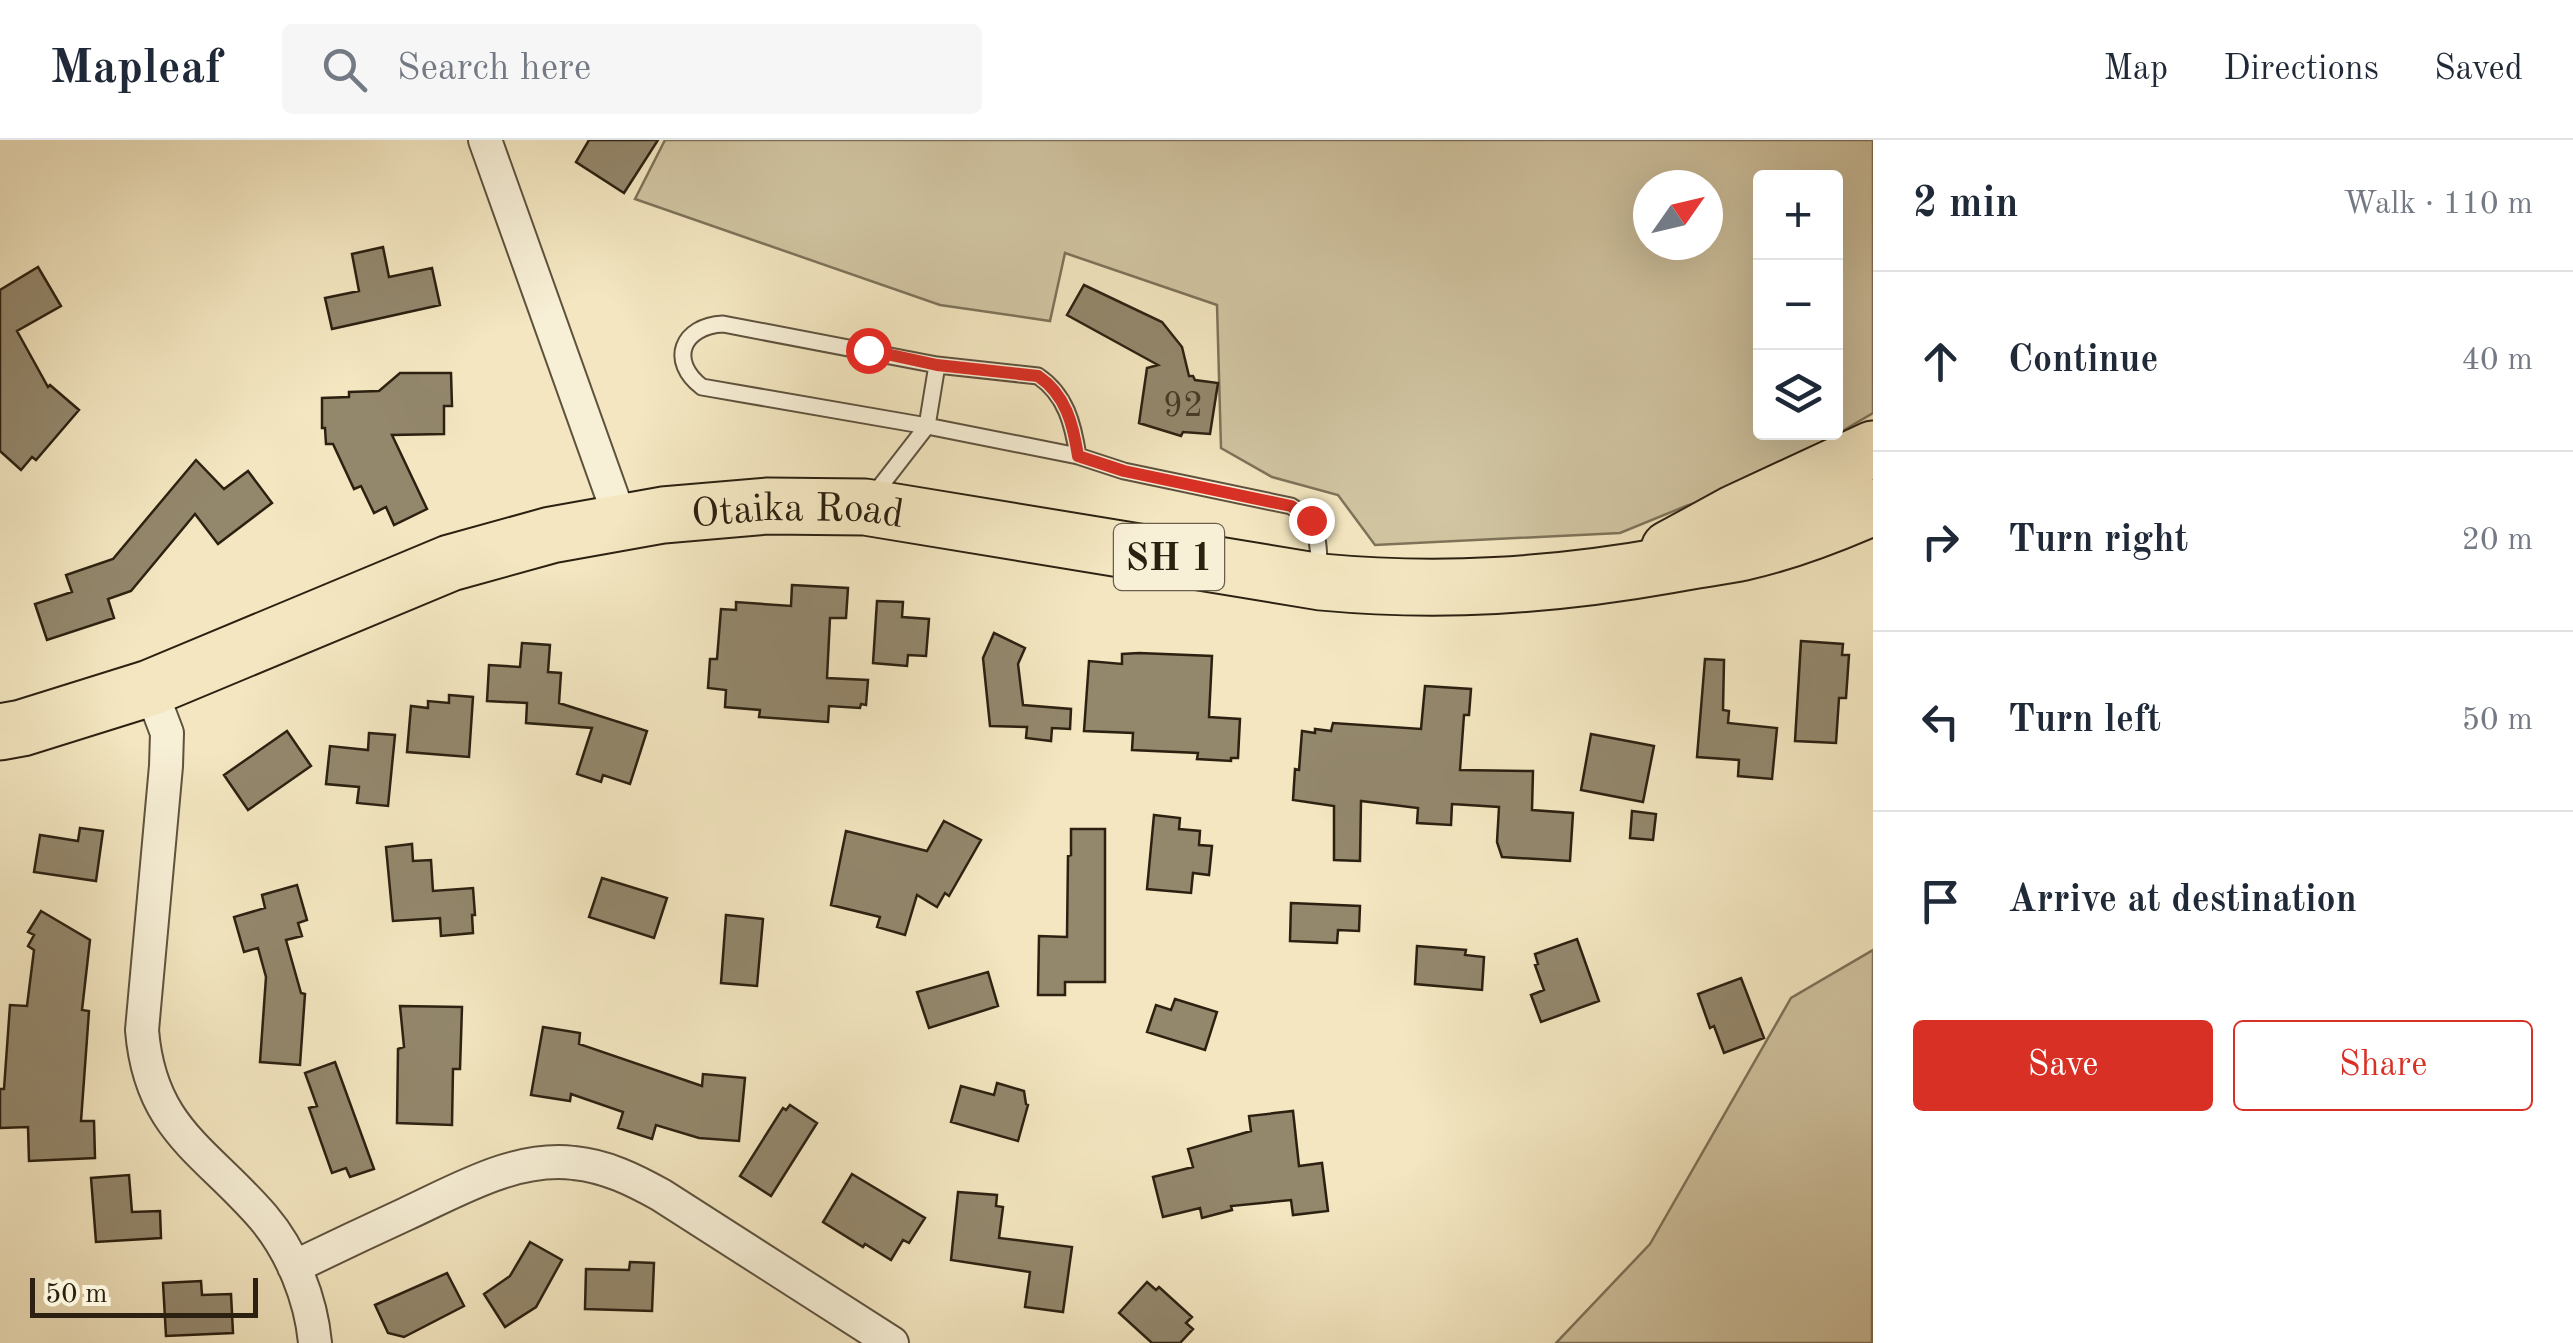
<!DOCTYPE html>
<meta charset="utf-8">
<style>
body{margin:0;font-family:"Old Standard TT",serif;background:#f6f6f7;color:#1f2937}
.controls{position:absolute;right:30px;top:30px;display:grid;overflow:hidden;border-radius:10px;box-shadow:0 10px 40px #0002}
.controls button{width:90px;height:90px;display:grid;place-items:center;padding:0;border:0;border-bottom:2px solid #e0e1e3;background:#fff;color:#1f2937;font:50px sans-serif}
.compass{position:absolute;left:1633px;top:30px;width:90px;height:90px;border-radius:50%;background:#fff;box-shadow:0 10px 40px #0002;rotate:56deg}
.scale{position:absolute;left:30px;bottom:25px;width:228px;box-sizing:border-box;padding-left:10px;border:5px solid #2c2111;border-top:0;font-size:28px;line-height:35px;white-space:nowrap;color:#2c2111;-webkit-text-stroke:8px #f7efd6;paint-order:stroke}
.stop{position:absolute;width:30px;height:30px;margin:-22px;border:8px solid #d93025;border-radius:50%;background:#fff}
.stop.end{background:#d93025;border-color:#fff;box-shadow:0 2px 10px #0008}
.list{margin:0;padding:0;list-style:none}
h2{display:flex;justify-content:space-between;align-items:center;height:130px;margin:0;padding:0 40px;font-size:42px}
h2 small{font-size:32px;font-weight:400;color:#747a83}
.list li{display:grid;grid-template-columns:65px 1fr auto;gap:30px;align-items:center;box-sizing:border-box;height:180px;padding:0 40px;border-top:2px solid #e0e1e3}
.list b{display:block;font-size:38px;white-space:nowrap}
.list em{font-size:32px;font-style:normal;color:#747a83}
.actions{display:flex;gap:20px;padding:30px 40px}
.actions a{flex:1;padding:22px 0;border:2px solid #d93025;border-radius:10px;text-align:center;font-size:35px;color:#d93025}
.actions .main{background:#d93025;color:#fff}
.icon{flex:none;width:55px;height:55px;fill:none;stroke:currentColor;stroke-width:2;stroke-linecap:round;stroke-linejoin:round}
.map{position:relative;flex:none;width:1873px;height:1203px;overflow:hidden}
header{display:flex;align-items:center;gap:60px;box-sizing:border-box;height:140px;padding:0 50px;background:#fff;border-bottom:2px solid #e0e1e3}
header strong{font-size:48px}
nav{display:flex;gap:55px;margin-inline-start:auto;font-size:35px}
.search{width:700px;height:90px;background:#f6f6f7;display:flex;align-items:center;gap:25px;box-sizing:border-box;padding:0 35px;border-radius:10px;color:#747a83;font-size:38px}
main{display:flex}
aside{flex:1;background:#fff}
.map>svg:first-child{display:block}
</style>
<header>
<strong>Mapleaf</strong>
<div class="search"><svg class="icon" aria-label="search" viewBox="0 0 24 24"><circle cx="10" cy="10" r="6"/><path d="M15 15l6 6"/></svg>Search here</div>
<nav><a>Map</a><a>Directions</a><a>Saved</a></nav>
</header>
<main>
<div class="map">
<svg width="1873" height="1203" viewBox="0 0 1873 1203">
<rect width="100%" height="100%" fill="#f3e6c0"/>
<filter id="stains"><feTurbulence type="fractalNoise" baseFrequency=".002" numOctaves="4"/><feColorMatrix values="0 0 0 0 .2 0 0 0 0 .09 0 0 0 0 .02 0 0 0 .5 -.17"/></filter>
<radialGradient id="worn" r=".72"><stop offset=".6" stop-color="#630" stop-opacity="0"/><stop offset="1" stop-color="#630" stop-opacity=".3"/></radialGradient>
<!-- green -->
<path fill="#d1c5a2" stroke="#7e735a" stroke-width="2.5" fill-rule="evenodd" d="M665,0H1873V273L1786,324L1727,353L1686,366L1620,393L1375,405L1338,355L1272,337L1221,308L1217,165L1065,113L1050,181L940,165L635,59ZM1760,38H1836V292H1760ZM1648,45H1708V105H1648Z
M1873,810L1872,1203H1556L1650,1104L1791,858Z"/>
<!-- building -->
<path fill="#93876c" stroke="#2c2111" stroke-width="2.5" d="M589,0H658L624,53L576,22Z
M383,107L389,137L432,128L440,165L332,189L325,158L359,151L352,114Z
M38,127L61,166L17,191L48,247L50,245L79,270L36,320L32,317L21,330L0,311V150Z
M1084,145L1162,182L1182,207L1189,236H1193L1195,240L1218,243L1210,294L1183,292L1181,296L1139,283L1147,228L1158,225L1067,175Z
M400,233H451L452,266H444V294L392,295L427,369L394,385L386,367L374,373L361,346L354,349L333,304H326L325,288H322V258L349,257V252L379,251Z
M196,320L224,349L248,331L272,363L218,404L195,374L131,451L108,459L114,478L47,500L35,464L72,452L66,435L113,419Z
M792,445L848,448L846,478H830L827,538L868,540L866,565L861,564L860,568L829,566L828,582L759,577L760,570L725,567L726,550L708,548L710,519H717L721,469L736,470V462L791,466Z
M877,461L903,462L902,477L929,479L926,516L908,515L907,526L873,523Z
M994,493L1025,508L1018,524L1023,565L1071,569L1070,589L1052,588L1051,601L1026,598L1027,587L990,586L983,518Z
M1801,501L1843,504L1842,515H1849L1846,558H1839L1836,603L1795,601Z
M522,503L550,505L548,532L561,533L559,563L647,591L630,644L603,635L601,642L577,634L592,588L526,583L527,563L487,561L489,525L520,527Z
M1139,513L1212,516L1209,577L1240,579L1238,618H1231V621L1197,619L1198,613L1132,610L1133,593L1084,591L1089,521L1122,524V514Z
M1705,519L1724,520L1723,570L1729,571L1728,583L1777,588L1772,639L1738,636L1739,620L1697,617Z
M1425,546L1471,549L1469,575H1464L1460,630L1533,631L1532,670L1573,673L1570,721L1502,717L1497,702L1499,667L1452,664L1451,685L1417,683L1418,668L1361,661L1360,721L1334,720V666L1293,660L1295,629L1299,630L1302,591L1315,593V589L1331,591L1333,583L1421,589Z
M449,555L473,557L469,617L407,612L411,566L428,568V561L449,563Z
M287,591L311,626L248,670L224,635Z
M369,593L395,595L388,666L357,663L359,647L326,644L330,606L368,610Z
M1591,594L1654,606L1643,662L1581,650Z
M1632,671L1656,674L1653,700L1630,698Z
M1154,675L1180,678L1179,689L1200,691L1199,705L1212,706L1209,735L1193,733L1191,753L1147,749Z
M944,681L981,700L949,756L945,753L937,767L917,755L905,795L877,787L880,777L831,765L846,691L927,711Z
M80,688L103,691L96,741L34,732L40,695L78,701Z
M1071,689H1105V842H1065V855H1038L1039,796L1067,797L1068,716L1071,715Z
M412,704L413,721L431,720L433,751L473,748L475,775H472L473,793L441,796L440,778L393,781L386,707Z
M602,738L667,758L654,798L589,777Z
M297,745L307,780L298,783L302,796L286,800L301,853L305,854L300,925L260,922L266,837L258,808L244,812L234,777L265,768L262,755Z
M1291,763L1360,766L1359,791L1338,790L1337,803L1290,801Z
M41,771L90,800L82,870L89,871L81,981H94L95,1018L29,1021L28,987L0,988V949H4L10,865L27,866L34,810L28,806L34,795L28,792Z
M726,775L763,779L757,846L721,843Z
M1577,799L1599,861L1541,882L1531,855L1544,850L1535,825L1538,824L1535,814Z
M1417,806L1466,810L1465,815L1484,817L1482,850L1415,844Z
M988,832L998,866L929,888L917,852Z
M1741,838L1764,898L1724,913L1714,886L1710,888L1698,854Z
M1175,859L1217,872L1205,910L1147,892L1156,865L1171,870Z
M400,866L462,867L460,929H453L452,985L397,983L398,909L404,907Z
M543,887L580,893L579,904L702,946L703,934L745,938L739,1001L699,998L656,985L652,999L618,988L623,972L571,954L570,961L531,955Z
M335,922L374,1029L350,1037L346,1028L332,1033L309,968L317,966L305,933Z
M997,943L1024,951L1026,964L1028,965L1018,1001L951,982L961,946L994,955Z
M790,965L817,983L771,1056L740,1036L783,968L786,970Z
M1293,971L1299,1026L1322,1023L1328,1071L1293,1075L1291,1060L1231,1066L1232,1070L1202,1078L1200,1068L1163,1077L1153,1037L1193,1027L1188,1009L1251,991L1249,976Z
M852,1034L925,1078L909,1103L903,1100L891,1120L865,1104L863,1107L823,1082Z
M129,1035L132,1072L160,1071L161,1098L96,1102L91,1038Z
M958,1052L997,1055L996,1066L1003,1067L999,1098L1072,1107L1063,1172L1025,1167L1030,1132L951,1120Z
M530,1102L562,1120L536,1167L505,1187L484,1154L510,1136Z
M630,1122L654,1123L652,1171L585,1169L586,1129L629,1130Z
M447,1133L464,1166L404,1197L388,1193L375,1165Z
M201,1141L202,1155L231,1154L233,1193L166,1196L163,1143Z
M1147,1142L1156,1150L1159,1147L1192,1177L1186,1183L1193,1189L1180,1203H1152L1119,1173Z"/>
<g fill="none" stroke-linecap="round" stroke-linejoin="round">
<!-- lane casing -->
<g stroke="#5e523d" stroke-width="19">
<path id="lane" d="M1078,316C1073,284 1066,255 1038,236L937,225L723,184C682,186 668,221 702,247L927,286L1078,316L1124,331L1291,366C1322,384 1317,402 1320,434
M872,357L927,286L937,225"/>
</g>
<!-- street casing -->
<g stroke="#5e523d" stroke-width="36">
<path id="street" d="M485,0L621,381
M150,548L167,593L166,626L142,890C150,989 205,1010 263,1077C292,1111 311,1159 315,1203
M294,1127C331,1109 369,1091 406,1074C458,1050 515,1016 574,1023C606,1026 634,1040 661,1055L892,1203"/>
</g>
<!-- highway casing -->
<g stroke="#2c2111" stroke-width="59">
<g id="highway">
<path d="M1669,409L1735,373L1873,309"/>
<path id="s1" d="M0,592L22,588L150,548L450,423L551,395L663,375L768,366L865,367L1321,442C1440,453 1551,446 1669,425C1694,420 1719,417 1744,412C1788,402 1832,385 1873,367"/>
</g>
</g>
<!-- lane -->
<use href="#lane" stroke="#f7efd6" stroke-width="15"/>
<!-- street -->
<use href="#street" stroke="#f7efd6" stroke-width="32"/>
<!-- highway -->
<use href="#highway" stroke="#f3e6c0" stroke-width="55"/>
</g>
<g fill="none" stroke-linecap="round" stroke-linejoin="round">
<!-- route -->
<path stroke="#d93025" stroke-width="12" d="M868,210L937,225L1038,236C1066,255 1073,284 1078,316L1124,331L1291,366L1311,380"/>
</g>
<g text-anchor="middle" stroke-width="8" stroke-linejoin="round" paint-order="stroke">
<!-- number labels -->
<g font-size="35" fill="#463a28">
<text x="1183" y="276">92</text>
</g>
<!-- shield labels -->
<rect fill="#f7efd6" stroke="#695f4c" stroke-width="2.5" x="1114" y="384" width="110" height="66" rx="8"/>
<g font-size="38" font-weight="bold" fill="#2c2111">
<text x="1169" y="430">SH 1</text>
</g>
<!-- street labels -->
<g font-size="40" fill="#2c2111" stroke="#f7efd6">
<text dy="14" stroke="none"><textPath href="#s1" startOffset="835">Otaika Road</textPath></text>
</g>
</g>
<rect width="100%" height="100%" filter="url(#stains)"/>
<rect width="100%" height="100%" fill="url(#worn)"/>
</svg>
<div class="controls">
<button>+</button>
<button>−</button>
<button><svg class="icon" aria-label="layers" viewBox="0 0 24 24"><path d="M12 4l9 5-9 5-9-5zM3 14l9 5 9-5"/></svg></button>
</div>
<svg class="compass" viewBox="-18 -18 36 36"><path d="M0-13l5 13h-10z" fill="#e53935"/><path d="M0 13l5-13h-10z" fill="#747a83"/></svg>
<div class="scale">50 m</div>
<div class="stop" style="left:868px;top:210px"></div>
<div class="stop end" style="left:1311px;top:380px"></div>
</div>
<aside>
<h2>2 min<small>Walk · 110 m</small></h2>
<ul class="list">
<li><svg class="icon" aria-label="ahead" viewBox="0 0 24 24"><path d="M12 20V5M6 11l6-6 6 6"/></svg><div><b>Continue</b></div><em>40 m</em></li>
<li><svg class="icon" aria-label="right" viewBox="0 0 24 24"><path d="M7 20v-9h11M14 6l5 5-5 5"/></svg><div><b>Turn right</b></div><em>20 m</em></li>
<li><svg class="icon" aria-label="left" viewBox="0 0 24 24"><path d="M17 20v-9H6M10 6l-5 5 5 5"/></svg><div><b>Turn left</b></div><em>50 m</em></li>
<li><svg class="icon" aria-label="arrive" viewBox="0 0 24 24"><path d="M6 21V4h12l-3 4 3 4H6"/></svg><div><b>Arrive at destination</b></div></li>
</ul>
<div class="actions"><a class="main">Save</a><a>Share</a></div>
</aside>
</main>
